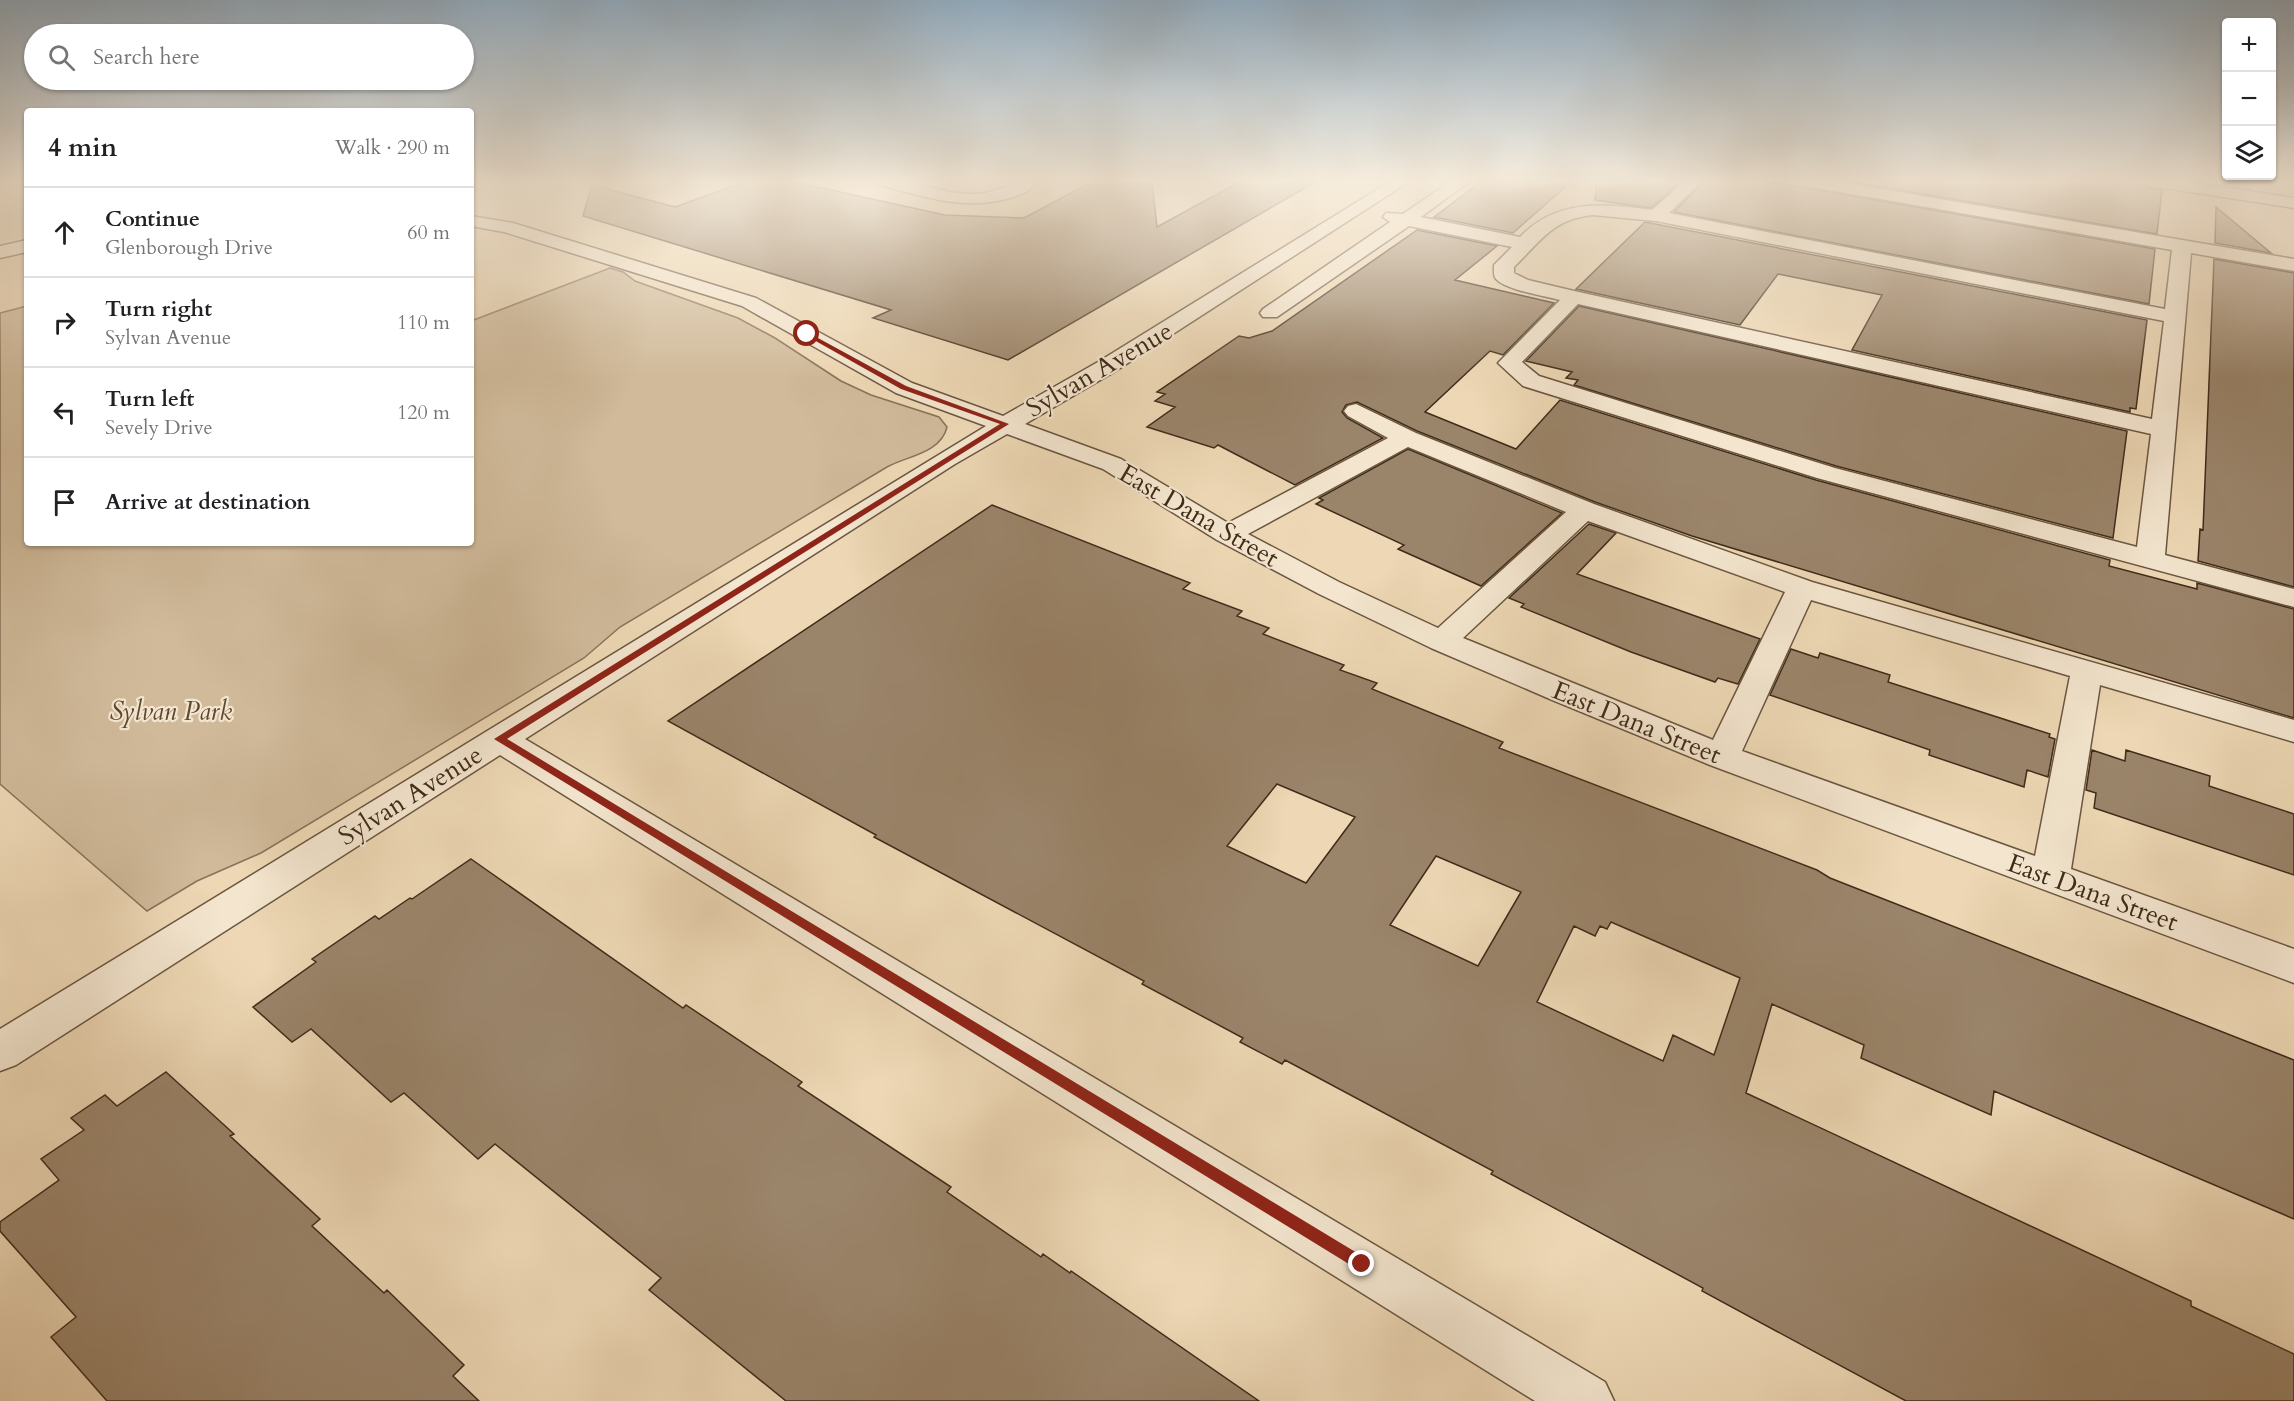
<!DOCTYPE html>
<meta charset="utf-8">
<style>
body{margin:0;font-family:Cardo,serif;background:#f2f2f2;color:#202124}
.controls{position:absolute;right:18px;top:18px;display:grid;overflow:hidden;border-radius:6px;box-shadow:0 2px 4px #0004}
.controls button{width:54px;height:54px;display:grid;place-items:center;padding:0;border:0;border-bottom:2px solid #e0e0e0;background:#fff;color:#202124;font:30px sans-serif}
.stop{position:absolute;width:18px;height:18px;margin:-14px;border:4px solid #8f2418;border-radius:50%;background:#fff}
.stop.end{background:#8f2418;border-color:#fff;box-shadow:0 2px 6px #0008}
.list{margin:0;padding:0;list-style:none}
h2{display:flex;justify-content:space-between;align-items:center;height:78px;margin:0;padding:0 24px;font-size:26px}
h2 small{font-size:20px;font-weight:400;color:#757577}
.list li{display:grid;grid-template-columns:39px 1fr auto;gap:18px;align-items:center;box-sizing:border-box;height:90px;padding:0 24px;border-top:2px solid #e0e0e0}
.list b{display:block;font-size:22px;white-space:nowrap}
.list p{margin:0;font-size:20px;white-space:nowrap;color:#757577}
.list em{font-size:20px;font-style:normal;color:#757577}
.icon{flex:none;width:33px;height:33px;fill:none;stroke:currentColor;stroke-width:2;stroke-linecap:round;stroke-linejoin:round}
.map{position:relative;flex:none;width:2294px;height:1401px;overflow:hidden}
.search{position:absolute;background:#fff;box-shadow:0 2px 4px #0004;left:24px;top:24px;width:450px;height:66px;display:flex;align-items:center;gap:15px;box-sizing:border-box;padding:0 21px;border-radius:33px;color:#757577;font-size:22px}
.panel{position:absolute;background:#fff;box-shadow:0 2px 4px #0004;left:24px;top:108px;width:450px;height:438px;border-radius:6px}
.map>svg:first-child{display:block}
</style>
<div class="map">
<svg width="2294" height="1401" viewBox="0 0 2294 1401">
<rect width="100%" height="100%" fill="#edd7b4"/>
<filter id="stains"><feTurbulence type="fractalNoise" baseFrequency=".00333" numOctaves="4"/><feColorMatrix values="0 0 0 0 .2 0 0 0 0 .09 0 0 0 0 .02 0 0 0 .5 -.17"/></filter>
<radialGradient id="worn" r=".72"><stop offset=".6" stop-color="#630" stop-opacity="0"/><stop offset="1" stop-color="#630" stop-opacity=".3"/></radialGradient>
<!-- green -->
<path fill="#d0ba9a" stroke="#88725a" stroke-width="1.5" d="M610,268L623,272L635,281L738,318L775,338L841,381L871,395L939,417L947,427C941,453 907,456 887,467L620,627L584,658L261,853L197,881L147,911L0,784V313L27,306V543H471V321Z"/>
<!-- building -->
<path fill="#9a846a" stroke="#402b1a" stroke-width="1.5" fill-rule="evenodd" d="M747,181H790L945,215L1024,218L1086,185L1152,183L1157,227L1241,181H1317L1008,360L873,318L891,310L583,216L592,185L675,207Z
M1482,181H1572L1513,233L1434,217Z
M1597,181H1682L1651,208L1595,200Z
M1704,181H1766L2155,249L2149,304L1674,212Z
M1846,181H2141L2150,188L2162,190L2157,234Z
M2216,207L2271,253L2215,243Z
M1645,222L2147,320L2136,409L2130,408V412L1852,350L1882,295L1778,274L1740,325L1576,289Z
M1417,230L1497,246L1455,280L1554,303L1503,355L1490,351L1425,412L1516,449L1560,400L1816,480L2110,560L2109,566L2197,589V583L2294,609V718L1692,536L1595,502L1417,431L1357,402L1346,405L1342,412L1347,418L1383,438L1295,485L1218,445L1214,448L1147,427L1175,407L1155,401L1165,394L1157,392L1239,336L1249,338L1272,331Z
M2214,259L2294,273V587L2198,561L2200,529L2203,530Z
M1579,306L2127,431L2113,538L1836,466L1574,385L1578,380L1566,378L1572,372L1526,361Z
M1408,449L1562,513L1481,586L1398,549L1404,545L1316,504L1323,500L1319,498Z
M992,505L1190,583L1183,589L1242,611L1237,616L1269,628L1263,634L1344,665L1340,670L1377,683L1372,689L1503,742L1499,748L1817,870L1830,878L2294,1060V1219L1994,1091L1991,1115L1861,1058L1864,1045L1772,1004L1746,1093L2191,1301V1306L2294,1354V1401H1906L1702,1291L1703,1288L1491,1174L1493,1171L1285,1060L1282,1064L1240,1042L1243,1038L1142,984L1144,981L874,837L876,835L668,721ZM1277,784L1355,817L1306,883L1227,846ZM1436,856L1521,892L1478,966L1390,925ZM1611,922L1740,978L1714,1055L1673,1035L1663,1061L1537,1002L1574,926L1595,936L1600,926L1607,929Z
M1589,524L1616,533L1577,574L1760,639L1738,684L1718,678L1715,682L1631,652L1521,607L1524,604L1509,598Z
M1791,649L1818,658L1820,653L1890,675L1888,682L2050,734L2049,737L2055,739L2048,777L2027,770L2024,787L1929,755L1930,750L1770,695Z
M2092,750L2125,761L2126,750L2210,776L2209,786L2294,814V875L2094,808L2096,793L2086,790Z
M471,859L683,1008L686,1005L802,1082L798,1086L951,1187L947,1192L1041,1257L1043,1254L1070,1273L1071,1271L1259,1401H786L649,1290L661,1278L495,1144L478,1159L404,1093L391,1102L311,1029L292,1042L253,1007L316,962L312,959L375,916L379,919L410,898L412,899Z
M166,1072L234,1134L230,1136L320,1219L312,1226L384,1293L387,1290L464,1365L453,1376L479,1401H107L51,1337L76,1317L0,1231V1222L59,1180L41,1159L84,1130L71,1118L105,1095L117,1106Z"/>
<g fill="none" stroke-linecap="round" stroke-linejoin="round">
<!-- minor casing -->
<g stroke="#6b5640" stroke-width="3">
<path id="minor" d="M878,181C887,181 897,180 906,181C930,186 952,195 976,194C998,193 1014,181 1033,181L1034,185C1029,192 1018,196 1010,198C965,211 924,197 880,185Z
M1391,181H1410L1114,372L1025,424L1121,459L1228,523L1388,438L1348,416L1344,411L1348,406L1356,404L1416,433L1594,504L1812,582L2294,720V742L2100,685L2071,869L2294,949V983L1710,765L1550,699L1431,648L1319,594L1217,540L1103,469L1007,434L955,464L525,739L1605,1382L1614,1401H1535L500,755L16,1065L0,1071V1029L986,426L896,393L742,306L504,232L471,226V216L513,223L756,298L912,383L1003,416L1098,362ZM1408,447L1566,512L1438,628L1339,582L1248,534ZM1588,521L1785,592L1713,740L1463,638ZM1811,600L2070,676L2035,856L1742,751Z
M1451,181H1470L1421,217L1520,237C1556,199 1604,203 1652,210L1685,181H1702L1669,213L2165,309L2172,250L1806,186L1798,181H1834L2294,259V271L2191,253L2165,555L2294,589V607L1817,478L1523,386L1498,363L1560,300C1545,296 1506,290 1496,279C1493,275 1494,270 1494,265L1512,247L1409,226L1277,317H1263L1260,313L1263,309L1390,222L1383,217L1386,213L1403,214ZM1593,215L1656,221L2164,321L2152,419L1574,291L1528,280L1514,273V267C1541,241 1552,219 1593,215ZM1578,304L2151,434L2137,547L1835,468L1539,376L1522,362Z
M2143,181H2182L2294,198V208L2151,186Z
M27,240V252L0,258V246Z"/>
</g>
<!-- minor -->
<use href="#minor" fill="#f3e5ce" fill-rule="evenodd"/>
</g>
<!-- sky -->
<linearGradient id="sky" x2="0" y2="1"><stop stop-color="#92abbe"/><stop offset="0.48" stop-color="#f7eddd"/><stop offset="1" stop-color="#f7eddd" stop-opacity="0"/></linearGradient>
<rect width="2294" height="377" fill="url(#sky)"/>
<!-- route -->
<path fill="#8f2418" d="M807,332L906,386L1009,424L507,739L1367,1259L1369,1264L1367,1269L1362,1272L1357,1269L494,739L1000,424L901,389L805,335Z"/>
<g text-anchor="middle" stroke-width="4.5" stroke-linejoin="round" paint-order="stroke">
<!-- street labels -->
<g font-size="26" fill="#402b1a" stroke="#f3e5ce">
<text transform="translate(1099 369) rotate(-30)" y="9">Sylvan Avenue</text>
<text transform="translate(1199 515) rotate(30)" y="9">East Dana Street</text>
<text transform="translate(1637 722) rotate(22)" y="9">East Dana Street</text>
<text transform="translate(410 795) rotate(-32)" y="9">Sylvan Avenue</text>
<text transform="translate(2093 892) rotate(20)" y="9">East Dana Street</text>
</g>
<!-- park labels -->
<g font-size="26" font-style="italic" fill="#5d4834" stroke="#f3e5ce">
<text x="171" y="720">Sylvan Park</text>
</g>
</g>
<rect width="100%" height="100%" filter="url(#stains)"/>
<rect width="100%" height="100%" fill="url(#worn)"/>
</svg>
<div class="controls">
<button>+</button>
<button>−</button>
<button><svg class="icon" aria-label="layers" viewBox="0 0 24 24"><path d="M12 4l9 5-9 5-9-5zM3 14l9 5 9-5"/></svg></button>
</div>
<div class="stop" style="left:807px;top:334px"></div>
<div class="stop end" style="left:1362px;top:1264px"></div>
<div class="search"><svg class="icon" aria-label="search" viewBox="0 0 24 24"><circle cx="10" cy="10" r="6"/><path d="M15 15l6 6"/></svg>Search here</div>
<section class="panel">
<h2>4 min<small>Walk · 290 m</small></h2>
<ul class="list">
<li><svg class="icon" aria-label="ahead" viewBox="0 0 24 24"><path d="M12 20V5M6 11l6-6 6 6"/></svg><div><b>Continue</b><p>Glenborough Drive</p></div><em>60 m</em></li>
<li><svg class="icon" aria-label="right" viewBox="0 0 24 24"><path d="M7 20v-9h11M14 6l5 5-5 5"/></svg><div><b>Turn right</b><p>Sylvan Avenue</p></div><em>110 m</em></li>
<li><svg class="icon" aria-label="left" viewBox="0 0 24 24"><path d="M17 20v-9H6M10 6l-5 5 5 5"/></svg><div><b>Turn left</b><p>Sevely Drive</p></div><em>120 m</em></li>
<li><svg class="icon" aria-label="arrive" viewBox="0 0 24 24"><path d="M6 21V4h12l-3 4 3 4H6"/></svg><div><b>Arrive at destination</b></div></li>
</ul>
</section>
</div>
